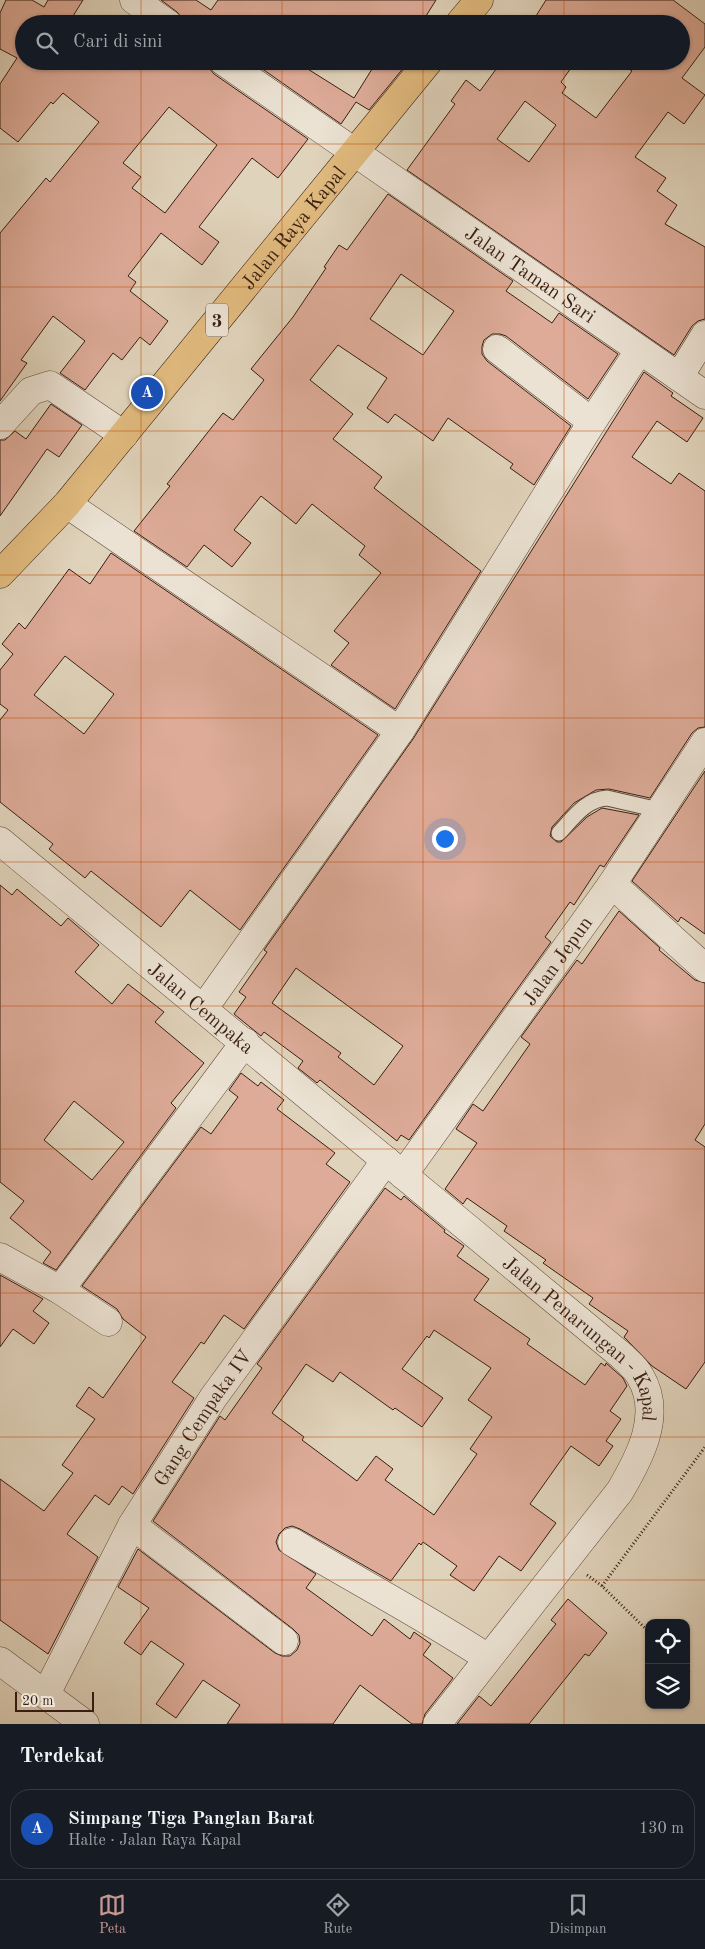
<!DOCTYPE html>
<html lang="id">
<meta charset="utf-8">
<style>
body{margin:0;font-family:"Old Standard TT",serif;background:#242831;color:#f1f3f6}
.controls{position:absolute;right:15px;bottom:15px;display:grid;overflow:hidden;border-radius:10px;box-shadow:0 1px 4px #0004}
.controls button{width:45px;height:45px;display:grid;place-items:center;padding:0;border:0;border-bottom:1px solid #363941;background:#171b24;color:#f1f3f6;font:25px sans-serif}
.scale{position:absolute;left:15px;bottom:12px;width:79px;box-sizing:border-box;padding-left:5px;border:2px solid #391e12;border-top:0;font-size:14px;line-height:18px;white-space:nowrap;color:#391e12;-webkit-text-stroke:4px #ebe2d3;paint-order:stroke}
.you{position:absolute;left:444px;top:838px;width:18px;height:18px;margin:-12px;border:4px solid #fff;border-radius:50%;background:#1a73e8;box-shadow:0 0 0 8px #1a73e833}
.badge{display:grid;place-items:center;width:32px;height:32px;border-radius:50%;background:#c59692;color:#fff;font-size:16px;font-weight:700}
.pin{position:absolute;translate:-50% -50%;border:2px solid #fff;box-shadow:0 1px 5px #0006}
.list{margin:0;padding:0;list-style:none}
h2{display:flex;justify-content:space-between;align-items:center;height:65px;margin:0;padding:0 20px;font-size:21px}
h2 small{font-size:16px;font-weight:400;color:#9ea1a6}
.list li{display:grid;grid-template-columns:32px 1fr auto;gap:15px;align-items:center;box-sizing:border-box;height:80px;margin:0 10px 10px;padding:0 10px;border:1px solid #363941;border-radius:20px}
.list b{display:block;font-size:19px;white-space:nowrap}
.list p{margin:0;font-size:16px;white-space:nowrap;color:#9ea1a6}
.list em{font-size:16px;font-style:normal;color:#9ea1a6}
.icon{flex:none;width:28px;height:28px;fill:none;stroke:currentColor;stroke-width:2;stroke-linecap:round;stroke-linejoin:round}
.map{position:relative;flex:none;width:705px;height:1724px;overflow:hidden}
.search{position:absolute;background:#171b24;box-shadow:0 1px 4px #0004;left:15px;right:15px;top:15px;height:55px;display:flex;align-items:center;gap:12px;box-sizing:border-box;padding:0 18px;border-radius:28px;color:#9ea1a6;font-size:19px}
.sheet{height:155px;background:#171b24}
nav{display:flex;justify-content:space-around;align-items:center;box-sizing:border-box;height:70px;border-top:1px solid #363941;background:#171b24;font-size:14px;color:#9ea1a6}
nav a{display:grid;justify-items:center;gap:2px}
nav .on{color:#c59692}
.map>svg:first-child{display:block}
</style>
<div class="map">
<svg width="705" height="1724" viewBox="0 0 705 1724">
<rect width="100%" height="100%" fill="#e0d3bb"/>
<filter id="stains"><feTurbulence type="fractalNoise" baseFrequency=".004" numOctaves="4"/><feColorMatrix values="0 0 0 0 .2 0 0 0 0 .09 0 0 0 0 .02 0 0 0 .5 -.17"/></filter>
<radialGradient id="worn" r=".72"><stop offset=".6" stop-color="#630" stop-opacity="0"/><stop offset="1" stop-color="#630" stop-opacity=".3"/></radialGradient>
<!-- building -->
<path fill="#ddab98" stroke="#391e12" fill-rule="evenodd" d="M6,0H32L44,7L48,0H83L68,24H24V61H208L209,68L214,74L308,139L278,178L252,158L199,227L219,242L202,265L161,233L128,276L136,282L130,291L168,321L150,345L140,337L122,360L113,353L85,390L60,373L85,341L53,316L21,360L27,363L0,401V233L46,178L50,182L99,122L63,93L53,104L51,102L18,142L0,128V84L17,58L0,49V13ZM169,107L217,145L165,213L132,188L141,177L123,163Z
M161,0H196L211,10L218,0H436L421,24H187L177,12Z
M546,0H673L705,24V47L682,78L705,95L684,124L668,112L635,157L666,178L657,191L677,205L665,224L705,247V319L698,321L692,326L674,355L407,170L455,104L451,101L466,80L480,91L502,61H576L561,82L566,87L562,93L596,118L632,71L616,61H681V24H536L540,18L536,16ZM525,101L556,125L529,162L497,139Z
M251,61H295L354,98L377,61H409L369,110L356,102L341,124Z
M388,194L513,281L506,291L552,323L559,313L618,354L588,399L506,336L500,334H492L484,340L482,346V354L487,361L571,426L534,485L510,468L513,464L448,418L433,441L395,414L388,423L367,408L387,378L338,345L310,380L353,414L333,439L382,477L374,488L481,571L395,709L331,665L349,643L334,631L381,573L359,555L365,546L312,504L296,524L261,496L234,530L251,543L232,567L204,545L187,567L134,531L170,486L167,484L223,413L233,420L264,380L251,369L293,317L326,268L324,267L339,245L347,250ZM401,274L454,311L423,355L370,319Z
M644,372L673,393L671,396L703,418L687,442L657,421L632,457L671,484L679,473L705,491V727L698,728L692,733L650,798L609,789L596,790L574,803L552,827L550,836L557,842H561L587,817L602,808L639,815L604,867L600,865L574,905L570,902L545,937L551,942L409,1140L401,1135L397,1141L320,1080L317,1083L298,1068L303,1061L264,1032L261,1036L234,1014L246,997L239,992L267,952L264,950L413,739ZM296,968L403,1046L374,1085L338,1057L341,1053L272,1003Z
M51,404L82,425L59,457L47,449L0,516V440H5L15,431L26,439Z
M111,553L378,735L240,930L190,890L161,927L91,871L85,878L49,849L53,844L0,802V720L8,710L0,704V670L13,654L2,644L19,623L25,629L69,569L90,584ZM65,656L114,694L84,734L34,695Z
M705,771V934L681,917L678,922L632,881Z
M0,885L12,895L17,889L61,926L68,918L99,945L75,972L112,1004L128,984L164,1012L155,1022L204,1063L171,1103L176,1108L56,1270L43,1263L51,1252L10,1218L24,1201L0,1182ZM74,1101L124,1142L92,1180L44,1140Z
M619,911L660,948L659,950L695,980L705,983V1124L695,1140L705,1147V1362L686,1389L652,1366L624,1337L628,1331L589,1304L593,1298L543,1263L546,1260L504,1231L507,1226L467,1198L463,1204L445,1189L477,1143L456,1129L473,1104L483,1111L530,1044L521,1037L577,960L582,964Z
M241,1073L258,1086L261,1082L284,1100L277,1109L335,1153L326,1164L350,1182L244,1329L224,1315L204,1344L201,1342L172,1382L194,1398L133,1494L122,1486L109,1505L95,1495L67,1534L98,1557L48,1654L0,1620V1479L44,1511L73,1473L62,1465L95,1419L76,1406L89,1387L103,1398L146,1337L123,1319L117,1309L82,1286L201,1127L211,1134L238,1097L229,1090Z
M385,1188L401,1200L404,1196L445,1230L444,1232L464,1246L457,1256L489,1279L474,1300L530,1339L527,1344L585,1385L601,1363L605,1366L606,1363L623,1378L627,1386L610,1411L621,1419L606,1441L613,1446L599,1466L571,1446L530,1504L556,1523L521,1571L499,1556L474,1591L450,1575L457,1566L423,1542L421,1545L419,1543L391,1581L300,1529L292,1526L285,1528L279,1534L276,1542L279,1550L316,1574L306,1588L372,1636L384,1619L410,1639L414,1632L431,1644L423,1655L453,1678L425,1714L422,1724H412L360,1685L333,1724H227L240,1705L203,1680L176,1718L156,1704L184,1664L151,1641L141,1655L124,1643L149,1608L118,1587L138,1549L275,1653L282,1656H290L297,1650L300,1643L299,1635L293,1629L153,1521L220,1416L225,1420L262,1368L257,1364ZM434,1330L491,1368L468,1400L492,1417L470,1449L477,1454L434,1515L385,1480L393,1469L376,1456L357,1481L302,1440L304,1437L272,1413L306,1364L333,1382L340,1372L393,1410L395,1408L422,1427L443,1398L402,1369L427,1336L429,1338Z
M0,1275L43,1299L33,1311L49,1323L34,1344L13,1329L0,1347Z
M568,1599L607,1633L589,1656L585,1654L529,1724H457L479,1696L491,1706L556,1624L551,1620Z"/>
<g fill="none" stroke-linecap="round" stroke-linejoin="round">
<!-- service casing -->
<g stroke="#634b3c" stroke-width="17">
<path id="service" d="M559,833C573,818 586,799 607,798L659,810"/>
</g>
<!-- minor casing -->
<g stroke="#634b3c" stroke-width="29">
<g id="minor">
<path d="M134,0L168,24"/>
<path id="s1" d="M223,61L705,395"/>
<path d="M497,349L592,422"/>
<path d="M679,377L705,335"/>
<path d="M0,425L31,391L50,385L124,435"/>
<path d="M67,504L400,731"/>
<path d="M612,884L705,968"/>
<path d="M204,1008L400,731L592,422L639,351"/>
<path id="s2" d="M403,1175L612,884L705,742"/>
<path d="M0,1257L60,1290L108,1322"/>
<path d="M60,1290L245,1042"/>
<path d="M132,1525L284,1641"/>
<path d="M292,1542C357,1581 424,1616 488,1658"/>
<path d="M0,1661L85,1724"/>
<path id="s3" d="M46,1694L132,1525L213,1398L386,1160"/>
</g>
</g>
<!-- tertiary casing -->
<g stroke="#634b3c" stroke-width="29">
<g id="tertiary">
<path id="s4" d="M0,841L622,1356C628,1362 636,1368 640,1376C663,1414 640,1457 620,1491L437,1724"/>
</g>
</g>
<!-- trunk casing -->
<g stroke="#391e12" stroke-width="29">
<g id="trunk">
<path d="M459,24L479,0"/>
<path id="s5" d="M0,574L67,504L429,61"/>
</g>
</g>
<!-- path -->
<path stroke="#391e12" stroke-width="3" stroke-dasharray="1 2.5" stroke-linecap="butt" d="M587,1575L602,1586L649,1632
M602,1586L705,1447
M686,1670L691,1674"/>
<!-- service -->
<use href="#service" stroke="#ebe2d3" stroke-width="15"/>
<!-- minor -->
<use href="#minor" stroke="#ebe2d3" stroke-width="28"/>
<!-- tertiary -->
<use href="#tertiary" stroke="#ebe2d3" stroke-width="28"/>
<!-- trunk -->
<use href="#trunk" stroke="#e0ba7e" stroke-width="28"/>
</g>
<!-- grid -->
<path fill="none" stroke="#c54d0d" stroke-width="1" stroke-opacity="0.55" d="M141,0V24M282,0V24M423,0V24M564,0V24M141,61V1724M282,61V1724M423,61V1724M564,61V1724M0,144H705M0,287H705M0,431H705M0,575H705M0,718H705M0,862H705M0,1006H705M0,1149H705M0,1293H705M0,1437H705M0,1580H705"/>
<g text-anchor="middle" stroke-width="4" stroke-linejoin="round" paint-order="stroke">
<!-- shield labels -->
<rect fill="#ebe2d3" stroke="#6e594c" stroke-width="1" x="206" y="303.5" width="22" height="33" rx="4"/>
<g font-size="19" font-weight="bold" fill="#391e12">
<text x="217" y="327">3</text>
</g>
<!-- street labels -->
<g font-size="20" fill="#391e12" stroke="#ebe2d3">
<text dy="7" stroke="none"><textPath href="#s5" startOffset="454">Jalan Raya Kapal</textPath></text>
<text dy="7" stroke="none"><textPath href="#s1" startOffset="374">Jalan Taman Sari</textPath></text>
<text dy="7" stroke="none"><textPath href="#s2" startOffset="264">Jalan Jepun</textPath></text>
<text dy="7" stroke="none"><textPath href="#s4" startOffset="261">Jalan Cempaka</textPath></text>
<text dy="7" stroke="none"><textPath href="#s4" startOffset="769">Jalan Penarungan - Kapal</textPath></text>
<text dy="7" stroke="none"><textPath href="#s3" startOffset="318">Gang Cempaka IV</textPath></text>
</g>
</g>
<rect width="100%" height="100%" filter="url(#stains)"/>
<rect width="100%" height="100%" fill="url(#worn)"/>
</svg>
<div class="controls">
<button><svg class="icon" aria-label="locate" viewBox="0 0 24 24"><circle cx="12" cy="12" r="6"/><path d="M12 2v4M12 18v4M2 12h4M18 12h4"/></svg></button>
<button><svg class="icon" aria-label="layers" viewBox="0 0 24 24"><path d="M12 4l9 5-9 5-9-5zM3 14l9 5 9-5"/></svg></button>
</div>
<div class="scale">20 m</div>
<div class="you"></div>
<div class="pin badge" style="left:147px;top:393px;background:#1a4fb4">A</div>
<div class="search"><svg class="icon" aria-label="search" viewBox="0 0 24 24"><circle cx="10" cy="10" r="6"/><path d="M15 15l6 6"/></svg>Cari di sini</div>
</div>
<section class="sheet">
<h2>Terdekat<small></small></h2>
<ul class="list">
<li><span class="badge" style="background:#1a4fb4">A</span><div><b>Simpang Tiga Panglan Barat</b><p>Halte · Jalan Raya Kapal</p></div><em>130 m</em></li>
</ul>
</section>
<nav>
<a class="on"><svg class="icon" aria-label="map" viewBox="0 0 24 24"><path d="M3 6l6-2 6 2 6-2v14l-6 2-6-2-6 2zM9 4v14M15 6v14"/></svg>Peta</a>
<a><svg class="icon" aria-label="directions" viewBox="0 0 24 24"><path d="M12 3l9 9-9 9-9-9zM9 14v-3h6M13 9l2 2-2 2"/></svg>Rute</a>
<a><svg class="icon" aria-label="saved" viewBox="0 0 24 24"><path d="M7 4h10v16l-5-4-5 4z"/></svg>Disimpan</a>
</nav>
